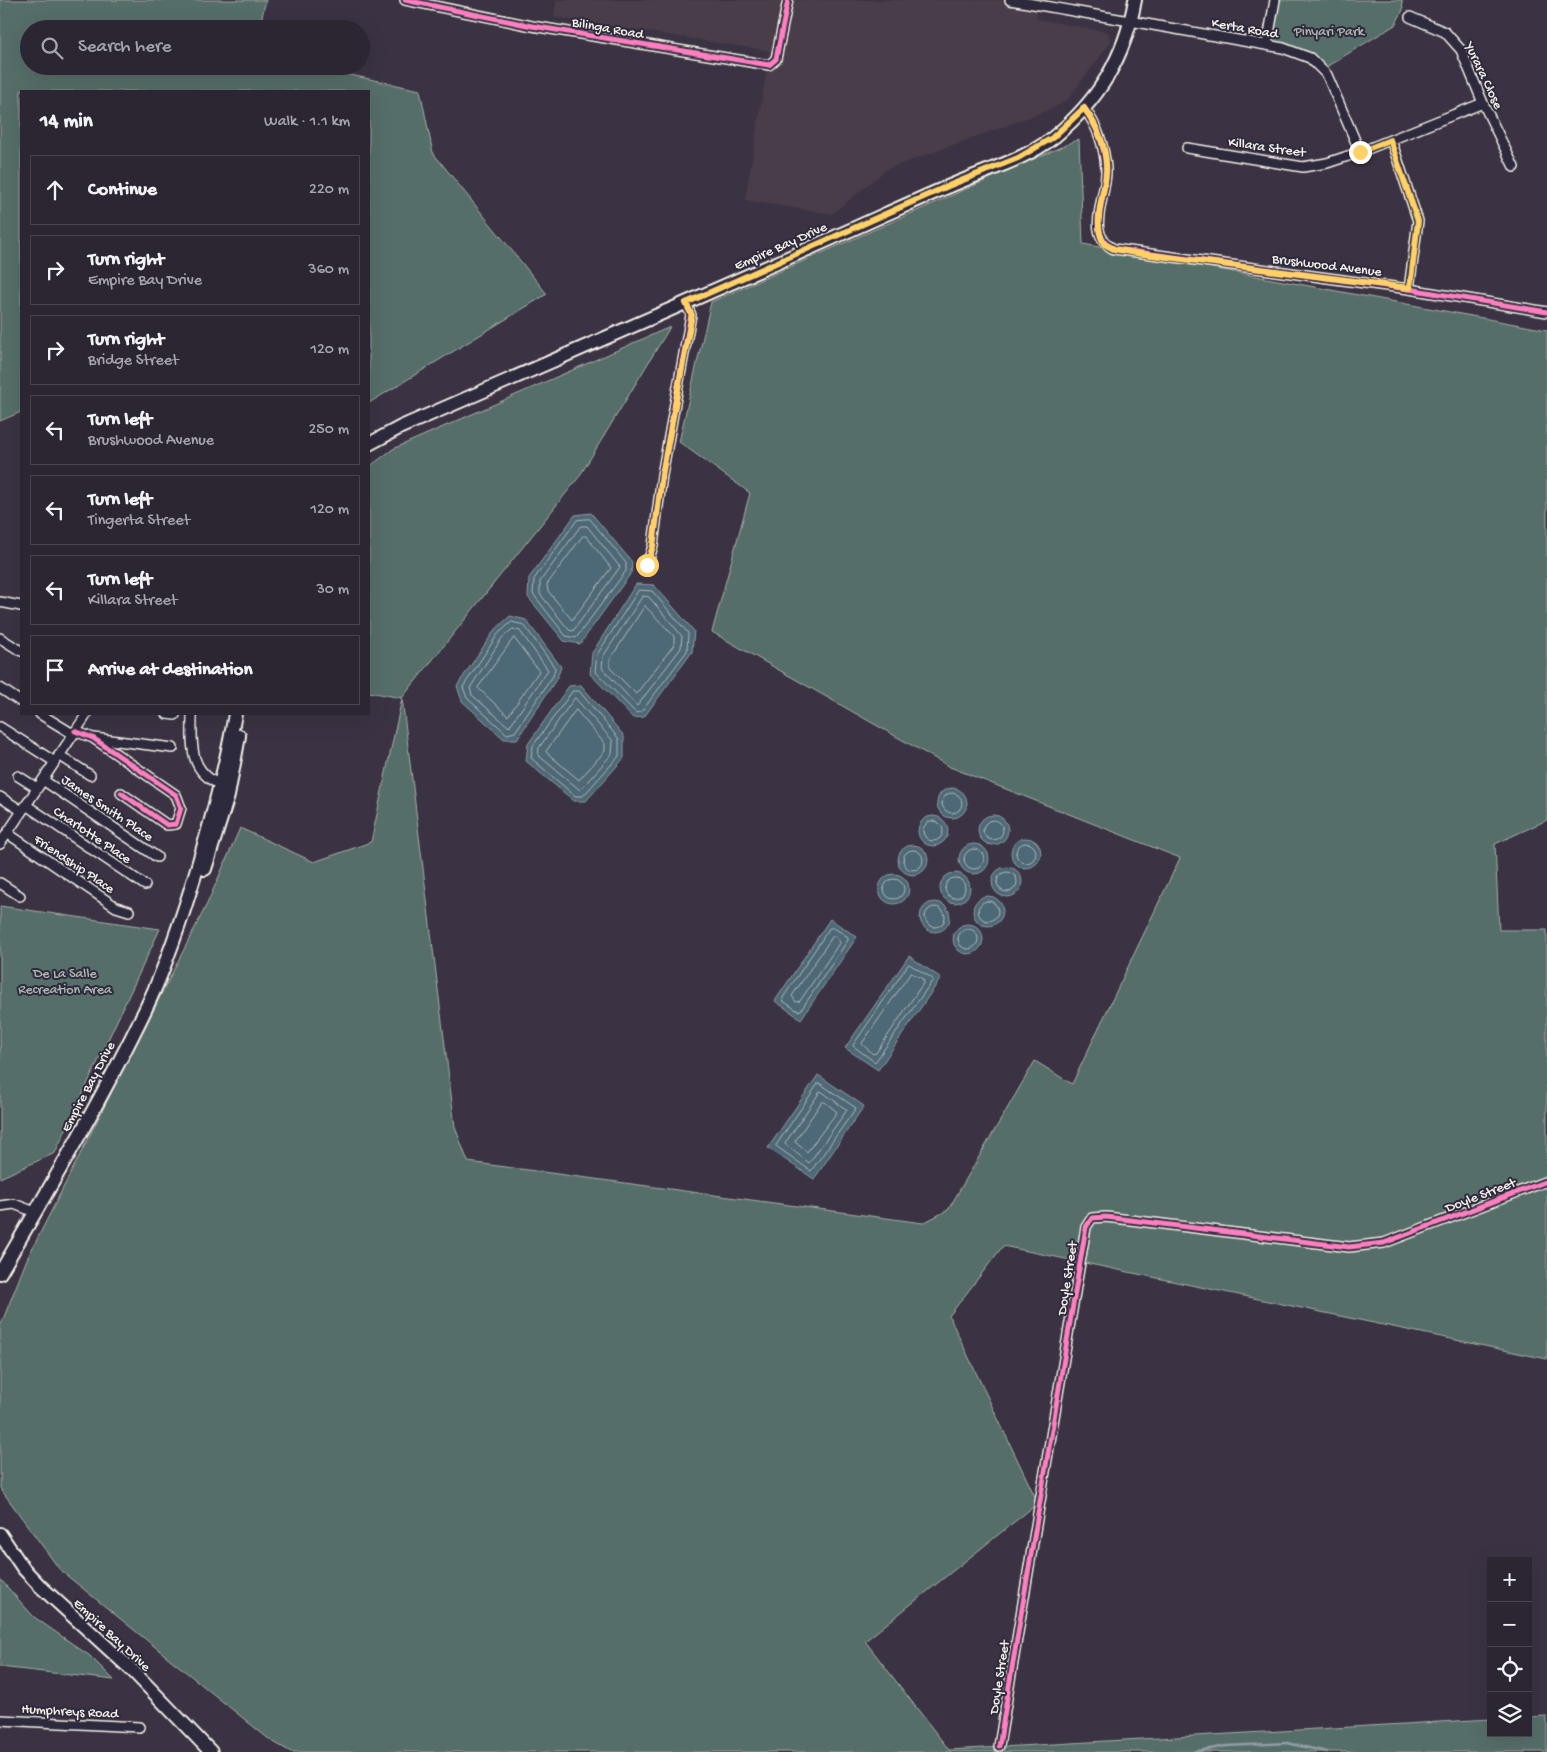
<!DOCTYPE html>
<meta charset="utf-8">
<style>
body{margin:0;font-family:"Gochi Hand",sans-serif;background:#38323e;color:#f1f3f6}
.controls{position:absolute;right:15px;bottom:15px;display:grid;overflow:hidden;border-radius:0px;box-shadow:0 5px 20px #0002}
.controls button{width:45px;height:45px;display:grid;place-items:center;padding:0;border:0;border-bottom:1px solid #48434d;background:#2c2632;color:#f1f3f6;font:25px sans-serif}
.stop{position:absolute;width:15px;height:15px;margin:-11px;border:4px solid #ffd166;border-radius:50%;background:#fff}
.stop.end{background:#ffd166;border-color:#fff;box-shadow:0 1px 5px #0008}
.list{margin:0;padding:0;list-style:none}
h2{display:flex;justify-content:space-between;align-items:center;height:65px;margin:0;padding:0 20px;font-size:21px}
h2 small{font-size:16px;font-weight:400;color:#a6a5ac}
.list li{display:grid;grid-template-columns:32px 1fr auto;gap:15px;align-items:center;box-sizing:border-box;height:70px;margin:0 10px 10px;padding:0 10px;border:1px solid #48434d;border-radius:0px}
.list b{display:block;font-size:19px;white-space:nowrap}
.list p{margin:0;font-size:16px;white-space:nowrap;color:#a6a5ac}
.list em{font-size:16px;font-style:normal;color:#a6a5ac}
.icon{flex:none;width:28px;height:28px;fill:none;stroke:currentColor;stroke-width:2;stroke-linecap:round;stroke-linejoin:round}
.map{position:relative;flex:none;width:1547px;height:1752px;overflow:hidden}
.search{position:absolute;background:#2c2632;box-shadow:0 5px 20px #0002;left:20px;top:20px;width:350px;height:55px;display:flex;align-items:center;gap:12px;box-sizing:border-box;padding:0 18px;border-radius:28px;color:#a6a5ac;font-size:19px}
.panel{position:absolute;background:#2c2632;box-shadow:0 5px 20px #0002;left:20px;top:90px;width:350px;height:625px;border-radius:0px}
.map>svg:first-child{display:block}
</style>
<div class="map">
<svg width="1547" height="1752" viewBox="0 0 1547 1752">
<rect width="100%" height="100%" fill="#3b3343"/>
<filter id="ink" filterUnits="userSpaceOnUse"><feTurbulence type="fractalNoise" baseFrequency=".02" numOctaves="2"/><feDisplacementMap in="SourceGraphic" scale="10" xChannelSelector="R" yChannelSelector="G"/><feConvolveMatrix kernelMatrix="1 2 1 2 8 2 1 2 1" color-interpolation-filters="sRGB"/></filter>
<g filter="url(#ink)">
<!-- built -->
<path fill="#493e4a" d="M556,0H1039L1036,19L1108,32L1111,42L1068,99L1054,108L887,169L832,214L745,200L770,51L554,17Z"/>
<!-- green -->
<path fill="#576e69" stroke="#a6b0a8" d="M0,0H266L259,29H29V66H309L420,90L433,153L547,294L369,403V91H21V412L0,421Z
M1279,0H1402L1403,10L1395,25L1326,67L1309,53L1274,42L1273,37Z
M1079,139L1083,244L1547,330V820L1495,844L1499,930H1547V1359L1003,1246L949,1316L1038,1503L865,1641L949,1750L1491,1719V1733H1528V1717L1547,1716V1752H291L270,1740L60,1570L0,1488V1327L27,1259L207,904L240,828L314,862L371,842L402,698L369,692V467L393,449L670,327L579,477L402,698L455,1127L468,1162L923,1223L948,1210L1035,1061L1072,1084L1180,858L950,767L712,632L750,493L679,442L711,302Z
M0,906L160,929L55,1153L0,1178Z
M0,1579L34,1617L90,1656L114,1680L0,1667Z"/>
<!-- water -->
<path fill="#4d6776" stroke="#909ea4" d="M591,513L632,562L631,573L580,644L564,641L528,597L529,578L575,515Z
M636,584L654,585L694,631L692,652L644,717L633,718L590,674L592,653Z
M510,616L526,620L561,667L557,678L517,739H504L462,701L457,686L494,631Z
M581,685L624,736V758L586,801H574L526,761L528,744L569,686Z
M937 803a15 15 0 1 1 30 0a15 15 0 1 1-30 0Z
M978 830a15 15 0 1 1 30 0a15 15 0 1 1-30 0Z
M918 831a15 15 0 1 1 30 0a15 15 0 1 1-30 0Z
M1011 853a15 15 0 1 1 30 0a15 15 0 1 1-30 0Z
M959 859a15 15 0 1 1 30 0a15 15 0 1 1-30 0Z
M898 860a15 15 0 1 1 30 0a15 15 0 1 1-30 0Z
M992 882a15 15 0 1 1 30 0a15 15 0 1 1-30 0Z
M940 888a15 15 0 1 1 30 0a15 15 0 1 1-30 0Z
M879 889a15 15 0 1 1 30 0a15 15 0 1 1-30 0Z
M973 911a15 15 0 1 1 30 0a15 15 0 1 1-30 0Z
M920 917a15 15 0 1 1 30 0a15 15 0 1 1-30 0Z
M830,919L857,937L801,1019L775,1001Z
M953 939a15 15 0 1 1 30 0a15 15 0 1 1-30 0Z
M909,956L941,978L878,1070L845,1048Z
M818,1075L864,1106L814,1179L768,1148Z"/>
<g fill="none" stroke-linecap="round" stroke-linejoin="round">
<!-- shore -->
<path stroke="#b1baba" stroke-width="1" d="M590,519L626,563V571L576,638L566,636L533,594L534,579L577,520Z
M581,526H587L620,567L573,631L569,630L540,594V582Z
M583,536H586L611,568L572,620L548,591L547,585Z
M639,590L652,591L688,633L687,651L642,711L636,713L595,671L597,655Z
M643,596L649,597L682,636L681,648L637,706L602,668L603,657Z
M645,606L674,636V645L636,694L610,668V660Z
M512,622L524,625L555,668L553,676L515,732L507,734L467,698L463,687L498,634Z
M513,629L520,631L548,670L509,727L472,695L470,688L502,638Z
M514,638L539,671L508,716L478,688Z
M573,691H579L619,739V756L583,796H575L531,758L533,746Z
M575,698L613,741L612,754L580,790L538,755L539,748Z
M576,710L605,744V751L579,780L546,752Z
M942 803a10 10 0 1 1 20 0a10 10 0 1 1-20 0Z
M983 830a10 10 0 1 1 20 0a10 10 0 1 1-20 0Z
M923 831a10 10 0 1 1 20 0a10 10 0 1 1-20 0Z
M1016 853a10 10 0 1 1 20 0a10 10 0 1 1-20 0Z
M964 859a10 10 0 1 1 20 0a10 10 0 1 1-20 0Z
M903 860a10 10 0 1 1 20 0a10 10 0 1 1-20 0Z
M997 882a10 10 0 1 1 20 0a10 10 0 1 1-20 0Z
M945 888a10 10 0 1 1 20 0a10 10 0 1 1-20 0Z
M884 889a10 10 0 1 1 20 0a10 10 0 1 1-20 0Z
M978 911a10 10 0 1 1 20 0a10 10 0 1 1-20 0Z
M925 917a10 10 0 1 1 20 0a10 10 0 1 1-20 0Z
M830,928H834L848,937V940L801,1010L798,1011L783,1001V998Z
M958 939a10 10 0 1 1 20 0a10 10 0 1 1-20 0Z
M835,936L840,942L800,1001L796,1002L792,996L832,937Z
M909,964L932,978L933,980L875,1062L853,1046Z
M911,973L923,979L924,982L876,1053L873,1054L862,1044Z
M819,1083L856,1108L811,1171L776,1146Z
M821,1091L847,1110L809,1163L785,1144Z
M822,1102H825L837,1112L807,1152L795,1142Z"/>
<!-- stream -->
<path stroke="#909ea4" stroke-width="2.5" d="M1193,1752L1226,1746L1287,1743L1327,1752"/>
<!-- street casing -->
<g stroke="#f4f1e8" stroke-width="12">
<path id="street" d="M405,0L532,26L769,65L776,59L788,0
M1010,0L1283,48L1310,58L1327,75L1360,152
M1410,17L1445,32L1461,50L1483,103L1514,167
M1267,45L1275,0
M1084,108C1098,127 1104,145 1106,168C1108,195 1083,234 1114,249L1409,289L1547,312
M1391,140L1418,221L1409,289
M1187,148L1303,167L1327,163L1360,152L1483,103
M647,565L653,546L662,475L691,315L686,303
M0,602L21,606
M0,638L21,651
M0,688L21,702
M40,714L73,734
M167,714L175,715
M192,714C192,744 188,771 221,785
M0,727L55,762
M75,731L93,738L176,795L181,808L176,824L167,825L121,793
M94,738L173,748
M59,755L90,775
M18,776L37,788
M43,780L157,857
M0,797L22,811
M26,805L145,885
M7,833L116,907L129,911
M0,844L87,714
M0,883L20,896
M0,1206L14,1204L35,1212
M0,1720L139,1727
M999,1746L1086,1227L1092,1218L1106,1217L1349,1247L1384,1243L1547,1181"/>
</g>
<!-- secondary casing -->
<g stroke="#f4f1e8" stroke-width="16">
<path id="secondary" d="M369,444L401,427C563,356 725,287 886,214C911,203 937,191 962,181C993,168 1027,158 1054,137C1099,100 1125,57 1135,0
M205,869L228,796L239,736
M0,1273C51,1185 104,1096 148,1004C169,959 184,912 198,865C213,815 226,765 235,714
M0,1534L23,1568L40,1586L133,1671L211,1752"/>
</g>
<!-- street -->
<use href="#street" stroke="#2f2a3d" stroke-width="9"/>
<!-- secondary -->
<use href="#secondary" stroke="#2f2a3d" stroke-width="12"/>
<!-- cycleway casing -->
<g stroke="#2f2a3d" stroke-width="8">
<path id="cycleway" d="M405,0L532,26L769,65L776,59L788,0
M1084,108C1098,127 1104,145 1106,168C1108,195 1083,234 1114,249L1409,289L1547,312
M647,565L653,546L662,475L691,315L686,303
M75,731L93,738L176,795L181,808L176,824L167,825L121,793
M999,1746L1086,1227L1092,1218L1106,1217L1349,1247L1384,1243L1547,1181"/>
</g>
<!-- cycleway -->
<use href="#cycleway" stroke="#ff80c0" stroke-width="5"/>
</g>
</g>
<g fill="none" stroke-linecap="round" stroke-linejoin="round" filter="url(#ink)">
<!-- route -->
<path stroke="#ffd166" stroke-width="6" d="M647,565L653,546L662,475L692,315L686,303L948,186L1018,158L1052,138L1084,108C1098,127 1108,149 1106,173C1104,197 1092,222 1104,244L1114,249L1135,253L1410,288L1418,221L1390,140L1360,152"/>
</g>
<g text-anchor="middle" stroke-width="4" stroke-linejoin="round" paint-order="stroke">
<!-- street labels -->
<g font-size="14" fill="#f4f1e8" stroke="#2f2a3d">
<text transform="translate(608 27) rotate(10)" y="5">Bilinga Road</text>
<text transform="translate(1245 27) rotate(10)" y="5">Kerta Road</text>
<text transform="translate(1485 75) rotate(65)" y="5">Yurara Close</text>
<text transform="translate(1267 146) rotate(8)" y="5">Killara Street</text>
<text transform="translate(780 245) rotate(-24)" y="5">Empire Bay Drive</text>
<text transform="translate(1327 264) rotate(7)" y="5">Brushwood Avenue</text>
<text transform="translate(108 807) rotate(34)" y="5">James Smith Place</text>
<text transform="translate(93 834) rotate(34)" y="5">Charlotte Place</text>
<text transform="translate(75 863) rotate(34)" y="5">Friendship Place</text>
<text transform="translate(87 1086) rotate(-62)" y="5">Empire Bay Drive</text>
<text transform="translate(1480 1194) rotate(-21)" y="5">Doyle Street</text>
<text transform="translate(1066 1278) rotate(-81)" y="5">Doyle Street</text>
<text transform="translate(113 1634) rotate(43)" y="5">Empire Bay Drive</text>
<text transform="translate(998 1677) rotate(-81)" y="5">Doyle Street</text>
<text transform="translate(70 1710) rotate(3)" y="5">Humphreys Road</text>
</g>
<!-- park labels -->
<g font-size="14" fill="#adb6af" stroke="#2f2a3d">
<text x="1329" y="35">Pinyari Park</text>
<text x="65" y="977">De La Salle<tspan x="65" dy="16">Recreation Area</tspan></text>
</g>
</g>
</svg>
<div class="controls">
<button>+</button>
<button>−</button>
<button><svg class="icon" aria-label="locate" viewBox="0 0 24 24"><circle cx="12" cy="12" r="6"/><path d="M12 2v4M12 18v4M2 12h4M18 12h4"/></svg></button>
<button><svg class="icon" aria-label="layers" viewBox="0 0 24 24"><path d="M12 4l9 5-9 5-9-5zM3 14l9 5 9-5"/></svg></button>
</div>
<div class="stop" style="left:647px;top:565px"></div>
<div class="stop end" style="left:1360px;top:152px"></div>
<div class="search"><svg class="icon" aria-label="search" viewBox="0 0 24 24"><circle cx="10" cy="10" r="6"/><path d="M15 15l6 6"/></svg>Search here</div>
<section class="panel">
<h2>14 min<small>Walk · 1.1 km</small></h2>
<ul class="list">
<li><svg class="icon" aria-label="ahead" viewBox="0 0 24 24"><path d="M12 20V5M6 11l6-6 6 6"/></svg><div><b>Continue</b></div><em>220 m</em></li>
<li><svg class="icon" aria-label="right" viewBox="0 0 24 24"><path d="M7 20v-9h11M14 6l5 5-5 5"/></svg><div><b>Turn right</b><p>Empire Bay Drive</p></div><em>360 m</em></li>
<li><svg class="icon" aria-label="right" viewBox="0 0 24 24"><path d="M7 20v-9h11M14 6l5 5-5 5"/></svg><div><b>Turn right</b><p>Bridge Street</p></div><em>120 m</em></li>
<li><svg class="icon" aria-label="left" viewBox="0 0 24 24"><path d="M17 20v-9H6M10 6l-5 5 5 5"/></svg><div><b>Turn left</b><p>Brushwood Avenue</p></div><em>250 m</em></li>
<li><svg class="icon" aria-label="left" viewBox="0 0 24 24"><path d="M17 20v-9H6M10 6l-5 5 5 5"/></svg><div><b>Turn left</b><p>Tingerta Street</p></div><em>120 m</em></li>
<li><svg class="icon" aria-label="left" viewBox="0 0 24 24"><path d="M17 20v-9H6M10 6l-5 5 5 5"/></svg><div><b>Turn left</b><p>Killara Street</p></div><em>30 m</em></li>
<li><svg class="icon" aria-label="arrive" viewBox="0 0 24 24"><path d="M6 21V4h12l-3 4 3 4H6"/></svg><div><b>Arrive at destination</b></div></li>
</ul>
</section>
</div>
